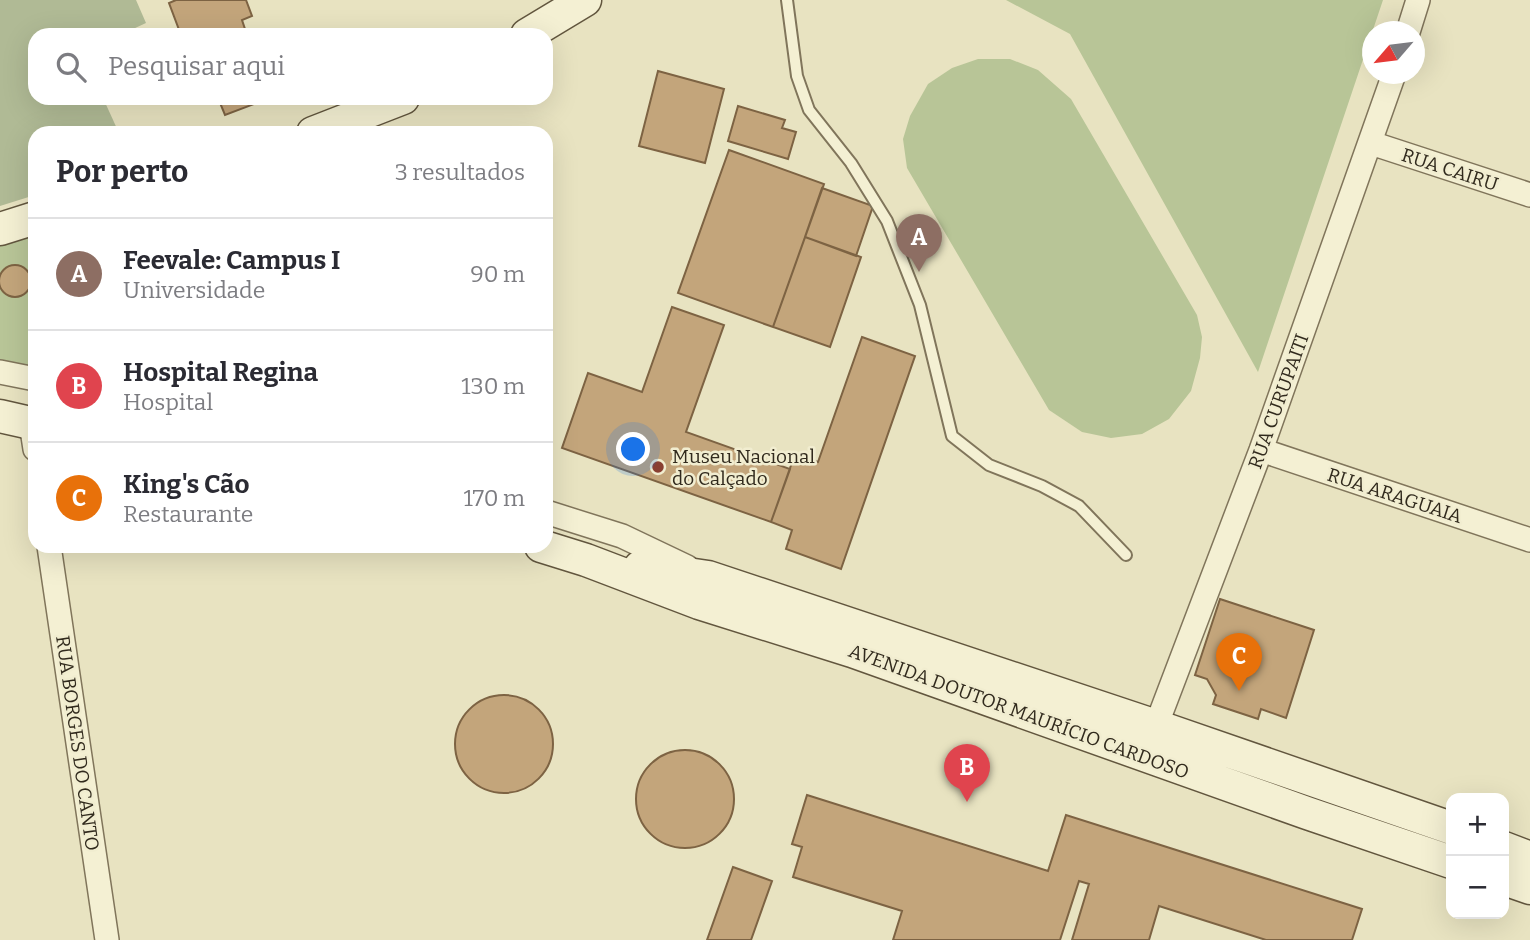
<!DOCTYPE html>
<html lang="pt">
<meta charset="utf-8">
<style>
body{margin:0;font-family:Bitter,serif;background:#f2f2f3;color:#2b2b33}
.controls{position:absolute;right:21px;bottom:21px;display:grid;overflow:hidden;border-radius:14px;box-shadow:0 7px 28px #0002}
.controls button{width:63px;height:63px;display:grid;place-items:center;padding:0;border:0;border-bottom:2px solid #e1e1e2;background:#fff;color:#2b2b33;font:35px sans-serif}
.compass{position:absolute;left:1362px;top:21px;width:63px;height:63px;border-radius:50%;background:#fff;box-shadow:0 7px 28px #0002;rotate:242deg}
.you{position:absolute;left:634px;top:450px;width:24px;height:24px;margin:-18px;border:5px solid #fff;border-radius:50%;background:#1a73e8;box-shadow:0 0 0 10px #1a73e833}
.badge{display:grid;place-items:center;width:46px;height:46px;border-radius:50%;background:#b45309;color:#fff;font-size:23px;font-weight:700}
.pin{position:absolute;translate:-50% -58px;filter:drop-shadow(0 2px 4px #0008)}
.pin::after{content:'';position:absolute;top:37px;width:24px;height:21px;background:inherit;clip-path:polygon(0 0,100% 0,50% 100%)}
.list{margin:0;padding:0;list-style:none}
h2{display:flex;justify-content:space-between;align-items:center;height:91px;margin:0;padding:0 28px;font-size:30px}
h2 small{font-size:23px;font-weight:400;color:#7c7c81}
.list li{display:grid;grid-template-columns:46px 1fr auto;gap:21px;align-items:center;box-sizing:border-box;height:112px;padding:0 28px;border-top:2px solid #e1e1e2}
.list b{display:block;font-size:26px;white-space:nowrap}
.list p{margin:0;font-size:23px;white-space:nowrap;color:#7c7c81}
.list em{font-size:23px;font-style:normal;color:#7c7c81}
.icon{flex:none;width:38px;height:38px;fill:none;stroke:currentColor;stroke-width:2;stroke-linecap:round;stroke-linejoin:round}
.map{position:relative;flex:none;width:1530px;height:940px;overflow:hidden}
.search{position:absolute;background:#fff;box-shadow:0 7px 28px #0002;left:28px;top:28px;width:525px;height:77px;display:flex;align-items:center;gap:18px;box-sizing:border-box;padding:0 24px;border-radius:21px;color:#7c7c81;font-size:26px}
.panel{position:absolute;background:#fff;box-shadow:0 7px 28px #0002;left:28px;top:126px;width:525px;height:427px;border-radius:21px}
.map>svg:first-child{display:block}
</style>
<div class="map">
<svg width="1530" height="940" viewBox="0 0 1530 940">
<rect width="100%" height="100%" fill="#e8e3c1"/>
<!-- green -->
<path fill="#b8c597" d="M1006,0H1383L1258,372L1070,34Z
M978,59H1010L1038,70L1071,99L1197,315L1202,337L1200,358L1191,391L1169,419L1142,434L1111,438L1082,432L1049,410L907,168L903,139L910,116L928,84L952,68Z
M35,225V375L0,368V235Z"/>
<!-- cemetery -->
<path fill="#b0ba95" d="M0,0H136L146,23L120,35H35V98H103L119,133H35V195L0,206Z"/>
<!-- building -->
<path fill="#c3a57b" stroke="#7d6343" stroke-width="2" d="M176,0H246L252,16L242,20L247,35H181L169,3Z
M658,71L724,89L705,163L639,146Z
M218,98H270L225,115Z
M738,106L785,120L782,128L796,132L788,159L728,141Z
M729,150L824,184L773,327L678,293Z
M822,188L873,206L856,256L805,237Z
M805,237L861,257L830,347L773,327Z
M-1 281a16 16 0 1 1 32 0a16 16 0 1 1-32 0Z
M672,307L724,325L686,432L790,469L771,522L562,448L588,373L642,392Z
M862,337L915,356L841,569L786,549L792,530L771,522L795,454L818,462Z
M1220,599L1314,630L1286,718L1261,709L1258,719L1213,704L1216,695L1207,679L1195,675Z
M455 744a49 49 0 1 1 98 0a49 49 0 1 1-98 0Z
M636 799a49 49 0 1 1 98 0a49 49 0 1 1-98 0Z
M807,795L1048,871L1066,815L1362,909L1352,940H1266L1159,906L1149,940H1072L1089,884L1079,881L1060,940H893L902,911L793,877L802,847L792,844Z
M733,867L772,881L751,940H707Z"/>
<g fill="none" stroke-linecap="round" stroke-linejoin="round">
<!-- lane casing -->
<g stroke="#80755b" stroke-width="14">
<path id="lane" d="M787,0L797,76L809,110L851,163L887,221L920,305L952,436L989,465L1042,486L1079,506L1126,555"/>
</g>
<!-- street casing -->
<g stroke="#80755b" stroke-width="26">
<path id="street" d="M1408,32L1418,0
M1371,143L1530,195
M0,372L35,379
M31,423L35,449
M1261,450L1530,540
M546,512L622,536L687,567
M49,546L107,940
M1156,726L1261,450L1394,74"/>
</g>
<!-- secondary casing -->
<g stroke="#62563e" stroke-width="35">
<path id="secondary" d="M527,35L585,0
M313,133L403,98
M0,229L35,218
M0,416L35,424
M541,546L586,560L699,603L852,651L1307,813L1451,862
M640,567L708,577L1156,726L1451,828
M1504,848L1530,858
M1504,879L1530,888"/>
</g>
<!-- lane -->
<use href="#lane" stroke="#f4f0d3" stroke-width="10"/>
<!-- street -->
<use href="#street" stroke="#f4f0d3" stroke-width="23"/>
<!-- secondary -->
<use href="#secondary" stroke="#f4f0d3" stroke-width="32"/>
</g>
<!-- markers -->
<circle fill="#893f31" stroke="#f1edd0" stroke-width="2.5" cx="658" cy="467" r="7"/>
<g text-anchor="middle" stroke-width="5" stroke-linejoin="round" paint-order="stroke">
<!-- street labels -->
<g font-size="19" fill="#312a1d" stroke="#f1edd0">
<text transform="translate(1450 169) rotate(18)" y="7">RUA CAIRU</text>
<text transform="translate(1278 401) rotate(-70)" y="7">RUA CURUPAITI</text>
<text transform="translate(1395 495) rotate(18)" y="7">RUA ARAGUAIA</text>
<text transform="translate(1019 711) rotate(20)" y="7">AVENIDA DOUTOR MAURÍCIO CARDOSO</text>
<text transform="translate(78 743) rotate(82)" y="7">RUA BORGES DO CANTO</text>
</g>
<!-- poi labels -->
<g font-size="19" fill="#312a1d" stroke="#f1edd0" text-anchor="start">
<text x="672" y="463">Museu Nacional<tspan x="672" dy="22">do Calçado</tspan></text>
</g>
</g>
</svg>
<div class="controls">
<button>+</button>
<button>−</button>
</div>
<svg class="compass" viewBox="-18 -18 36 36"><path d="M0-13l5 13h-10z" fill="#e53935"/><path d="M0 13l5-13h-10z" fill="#7c7c81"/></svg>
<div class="you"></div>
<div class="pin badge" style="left:919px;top:272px;background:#8d6e63">A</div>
<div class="pin badge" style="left:967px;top:802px;background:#e0444e">B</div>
<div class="pin badge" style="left:1239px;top:691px;background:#e8710a">C</div>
<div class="search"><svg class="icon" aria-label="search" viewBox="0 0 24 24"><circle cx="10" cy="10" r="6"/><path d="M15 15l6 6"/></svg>Pesquisar aqui</div>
<section class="panel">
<h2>Por perto<small>3 resultados</small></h2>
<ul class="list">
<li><span class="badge" style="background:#8d6e63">A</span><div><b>Feevale: Campus I</b><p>Universidade</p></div><em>90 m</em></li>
<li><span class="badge" style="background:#e0444e">B</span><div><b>Hospital Regina</b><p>Hospital</p></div><em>130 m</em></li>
<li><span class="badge" style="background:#e8710a">C</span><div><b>King's Cão</b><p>Restaurante</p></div><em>170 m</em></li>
</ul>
</section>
</div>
